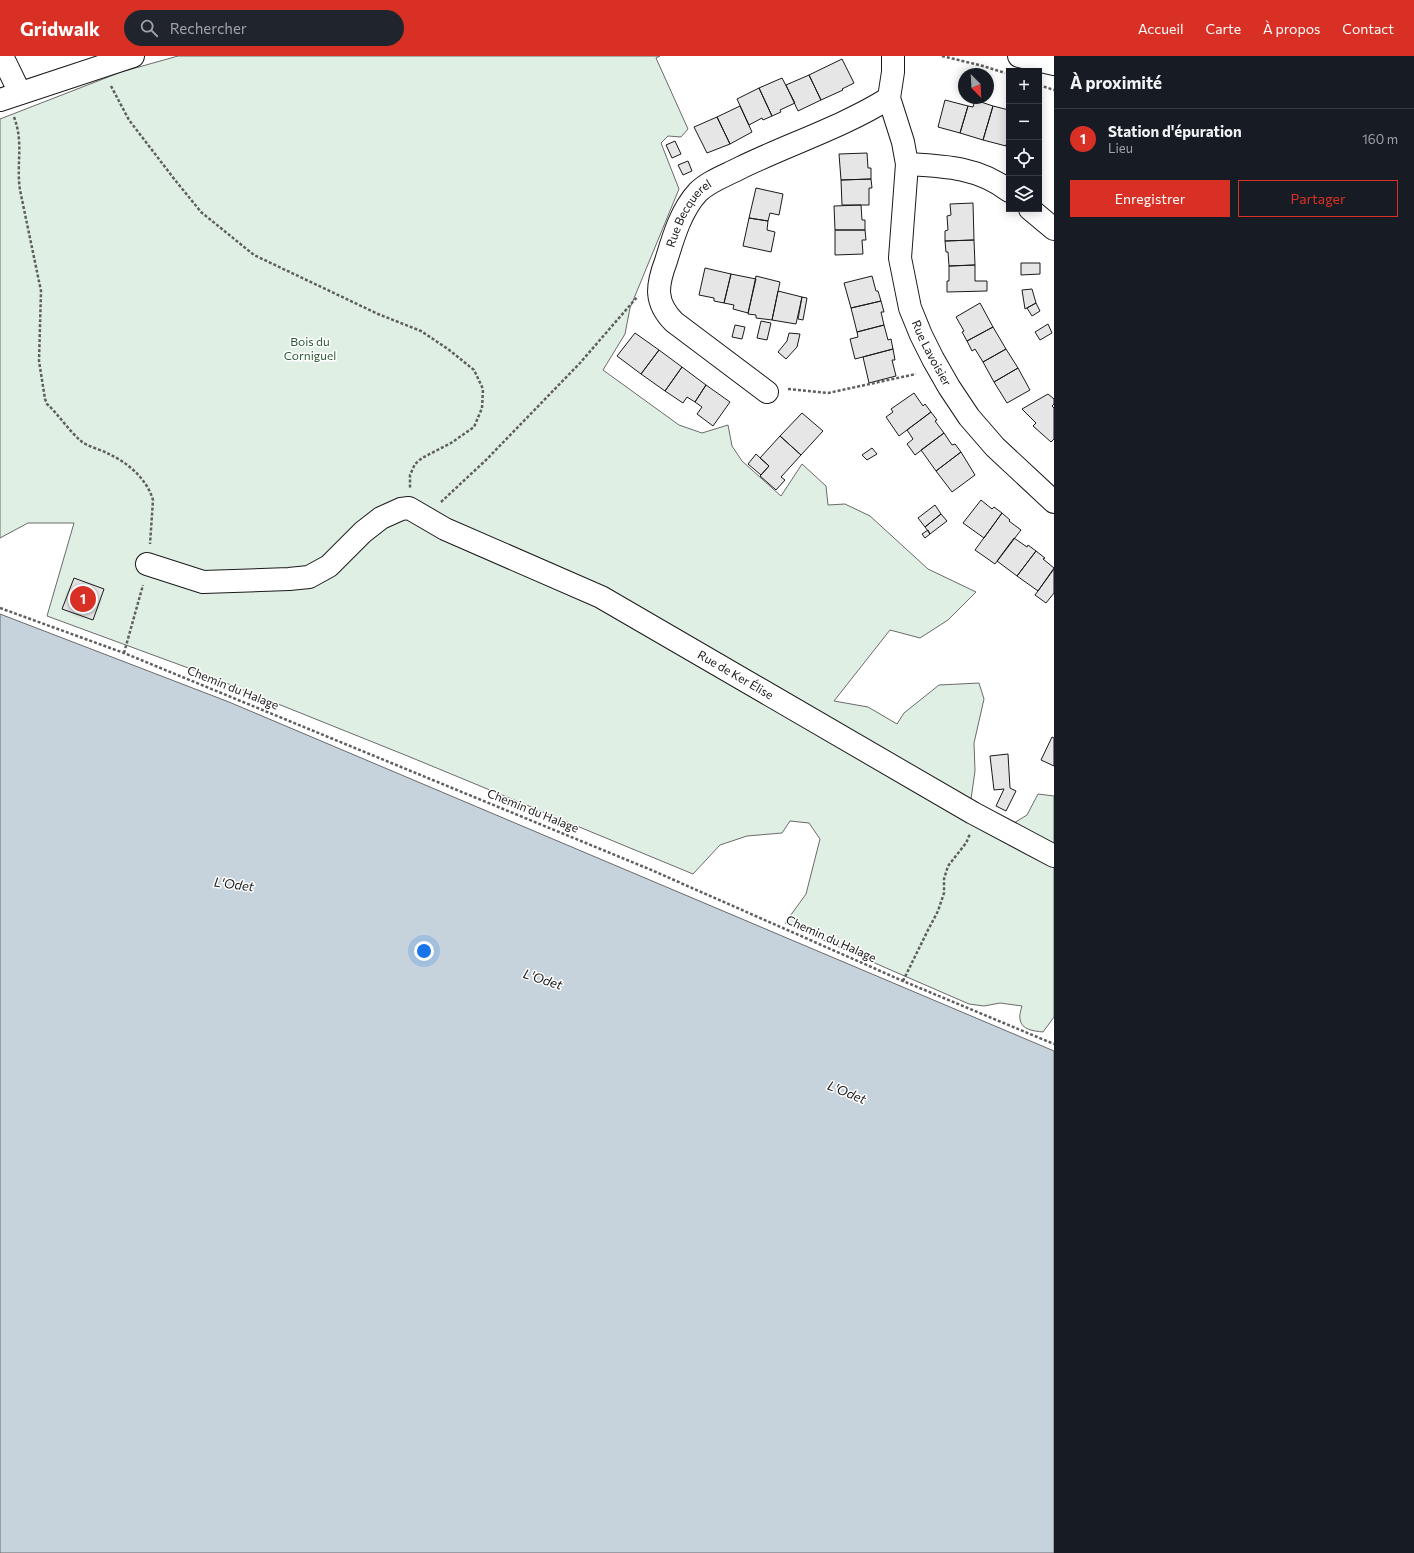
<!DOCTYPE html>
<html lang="fr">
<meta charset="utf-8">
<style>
body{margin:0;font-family:Commissioner,sans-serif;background:#20242c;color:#f1f3f6}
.controls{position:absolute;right:12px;top:12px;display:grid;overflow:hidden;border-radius:0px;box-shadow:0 2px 10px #0003}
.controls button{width:36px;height:36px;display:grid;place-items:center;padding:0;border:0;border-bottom:1px solid #363941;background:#171b24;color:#f1f3f6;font:20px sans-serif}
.compass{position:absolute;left:958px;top:12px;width:36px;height:36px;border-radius:50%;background:#171b24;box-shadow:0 2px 10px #0003;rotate:156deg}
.you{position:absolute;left:424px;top:895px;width:14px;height:14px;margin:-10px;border:3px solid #fff;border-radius:50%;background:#1a73e8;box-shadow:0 0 0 6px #1a73e833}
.badge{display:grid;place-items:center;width:26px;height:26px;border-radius:50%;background:#d93025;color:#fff;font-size:13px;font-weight:700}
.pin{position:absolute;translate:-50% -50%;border:2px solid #fff;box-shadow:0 1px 4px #0006}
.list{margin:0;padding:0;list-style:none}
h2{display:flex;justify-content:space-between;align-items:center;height:52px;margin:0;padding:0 16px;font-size:17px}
h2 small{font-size:13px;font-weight:400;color:#9ea1a6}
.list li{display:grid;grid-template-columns:26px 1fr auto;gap:12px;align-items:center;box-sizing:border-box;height:60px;padding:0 16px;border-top:1px solid #363941}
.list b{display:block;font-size:15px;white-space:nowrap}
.list p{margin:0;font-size:13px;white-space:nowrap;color:#9ea1a6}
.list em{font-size:13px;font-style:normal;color:#9ea1a6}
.actions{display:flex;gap:8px;padding:12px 16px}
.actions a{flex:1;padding:9px 0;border:1px solid #d93025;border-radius:0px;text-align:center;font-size:14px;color:#d93025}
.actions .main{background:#d93025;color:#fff}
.icon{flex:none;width:22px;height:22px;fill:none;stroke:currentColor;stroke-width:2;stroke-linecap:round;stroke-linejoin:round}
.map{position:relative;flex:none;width:1054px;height:1497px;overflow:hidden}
header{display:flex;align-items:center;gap:24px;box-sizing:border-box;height:56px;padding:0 20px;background:#d93025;color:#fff}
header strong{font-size:19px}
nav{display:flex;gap:22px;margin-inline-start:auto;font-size:14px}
.search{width:280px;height:36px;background:#20242c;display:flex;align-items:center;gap:10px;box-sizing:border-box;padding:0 14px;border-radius:22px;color:#9ea1a6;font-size:15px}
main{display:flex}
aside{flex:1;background:#171b24}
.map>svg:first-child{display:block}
</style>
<header>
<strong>Gridwalk</strong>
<div class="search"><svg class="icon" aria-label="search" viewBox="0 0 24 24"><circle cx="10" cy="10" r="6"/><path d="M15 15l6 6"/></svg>Rechercher</div>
<nav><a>Accueil</a><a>Carte</a><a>À propos</a><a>Contact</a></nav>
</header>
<main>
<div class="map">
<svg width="1054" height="1497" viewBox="0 0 1054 1497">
<rect width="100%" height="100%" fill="#fff"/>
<!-- green -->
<path fill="#e0efe3" stroke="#6a6a6a" d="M178,0H660L656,2L688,73L681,81L668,80L661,87L679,133L630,252L625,278L603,314L679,369L702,377L728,369L732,390L742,405L781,440L802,408L826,430L828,449L845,448L870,460L928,513L976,536L948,564L920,582L890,574L834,645L868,651L897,668L904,657L939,629L979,627L984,643L974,687L975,715L971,743L1014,767L1027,759L1038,738L1054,740V961L1043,976C1034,975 1021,974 1020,963C1019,959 1021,954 1022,950L1000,947L984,950L969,948L877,908L785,867L806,838L820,783L809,767L790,765L782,777L747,780L720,789L693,818L410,701L191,613L47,560L74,467H28L0,482V63L121,16Z"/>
<!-- water -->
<path fill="#c6d2dc" stroke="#6a6a6a" d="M0,558L229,646L1054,995V1497H0Z"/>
<!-- building -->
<path fill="#e6e6e6" stroke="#1a1a1a" d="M842,3L854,27L842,33L843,34L821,44L809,19Z
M809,19L821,44L798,55L786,29Z
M782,22L795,47L780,54L781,56L772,60L759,32Z
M759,32L772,60L763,64L762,62L749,69L737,43Z
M945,44L968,50L960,77L938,71Z
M975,44L993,50L983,84L960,77L968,50L973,51Z
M740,50L752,76L730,88L717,61Z
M993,50L1009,54V78L1006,90L983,84Z
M717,61L730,88L707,97L694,71Z
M1009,78V91L1006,90Z
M675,85L681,98L672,102L666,89Z
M867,97L868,112H871V123L841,124L839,98Z
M688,105L692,115L683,119L678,109Z
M871,123L872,132H869V149H842L841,124Z
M756,132L783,138L779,159L770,157L768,165L749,162Z
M973,147L974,184L945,185V175L948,174L947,160L951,159L950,148Z
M861,149L862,164H865V174H835L834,150Z
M749,162L768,165L767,174L775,176L771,196L743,190Z
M835,174H865L866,184H862L863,198L835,199Z
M974,184L975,209L949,210L948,196H946L945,185Z
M1021,207H1040V218L1021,219Z
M975,209V225H987V235L947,236V225H949V210Z
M705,212L731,218L724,247L714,245V242L699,239Z
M731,218L756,223L748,257L733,253L734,249L724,247Z
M756,220L780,226L772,264L756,262V259L748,258Z
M872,220L876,235H878L881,245L851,252L844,227Z
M1032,233L1036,247L1025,253L1022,234Z
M778,235L802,241L796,268L772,264Z
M802,241L807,242L803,264L798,263Z
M881,245L884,256H881L884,269L857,276L851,252Z
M980,247L993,271L967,285L962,276L964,275L956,261Z
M1036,247L1040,255L1032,260L1027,252Z
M761,265L771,267L767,284L757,282Z
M1048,268L1052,277L1040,284L1035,276Z
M735,269L745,271L742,283L732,281Z
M884,269L888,284L891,283L893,293L855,303L850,283L858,281L857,276Z
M993,271L1006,293L983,306L975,293L972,295L967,285Z
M635,277L659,294L641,318L617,300Z
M789,277L800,278L797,291L786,303L778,296L787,285Z
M893,293L895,304H892L896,320L869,327L863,301Z
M1006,293L1018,312L994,326L983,306Z
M659,294L682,311L665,335L641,318Z
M682,311L706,329L695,346L687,341L683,347L665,335Z
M1018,312L1030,334L1007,347L994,326Z
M706,329L730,346L713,370L697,358L702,351L695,346Z
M914,337L923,350L925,348L931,356L899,380L886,361L893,356L891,353Z
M1048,338L1054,343V348L1052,350L1054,352V383L1051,386L1033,370L1036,367L1022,353Z
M931,356L937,364L935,365L944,377L915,399L907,388L913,383L907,374Z
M802,357L823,375L801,399L780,380Z
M944,377L952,389L955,388L961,396L936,415L921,394Z
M780,380L801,399L781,421L785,424L776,434L760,420L769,410L760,402Z
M872,392L877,398L867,404L862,399Z
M961,396L975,419L952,436L936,415Z
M756,398L769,410L761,419L748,408Z
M981,444L992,453L994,451L1002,457L984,482L963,467Z
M935,449L941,458L925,471L918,462Z
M1002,457L1010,464L1009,465L1021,474L995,508L975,494Z
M941,458L947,465L930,478L925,471Z
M928,474L930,478L925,482L922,478Z
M1014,482L1027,491L1028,489L1036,495L1017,520L997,505Z
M1036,495L1045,502L1043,503L1054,512L1038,535L1017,520Z
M1054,513V537L1046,547L1035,539Z
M74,522L104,533L93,564L62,553Z
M1052,681L1054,682V710L1041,704Z
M1008,698L1010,732L1016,735L1006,755L996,750L1004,733L994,734L990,700Z"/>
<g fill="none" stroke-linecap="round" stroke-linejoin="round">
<!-- minor casing -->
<g stroke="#1a1a1a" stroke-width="24">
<g id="minor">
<path d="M2,0L20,37"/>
<path id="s1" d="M893,0V16L889,42L903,86L907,108L900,202L910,252L921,279L933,303L949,331L969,361L995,391L1054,446"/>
<path d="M1019,0L1054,8"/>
<path d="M0,44L133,0"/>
<path d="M907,108C943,110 979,111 1009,135"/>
<path d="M1030,153L1054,173"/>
<path id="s2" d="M767,336L674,266C654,246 657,229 666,205C673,182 681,154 698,136C709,125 727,119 740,112C789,88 843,71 889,42"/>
<path id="s3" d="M147,508L203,526L289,523L309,521L329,510L363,476L381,462L401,453L409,452L445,473L601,541L973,757L1054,800"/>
</g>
</g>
<!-- path -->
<path stroke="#5f5f5f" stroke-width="2.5" stroke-dasharray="3 2" stroke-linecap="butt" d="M942,0L983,10L1005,17
M1039,29L1054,34
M111,30L129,64L175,124L201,156L254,199L378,258L421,275L448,293L474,314L483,333L482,352L474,371L451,387L422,402L415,408L410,419V432
M14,61C24,87 16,108 20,134L41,235L39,305L45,343L47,348C59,359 69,375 81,385C88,391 100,393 109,398C128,407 147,423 153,444L150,488
M788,333L828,337L916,318
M441,446L486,404L580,307L638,240
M0,552L124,597L649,813L903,925L1054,988
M124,597L143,529
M903,925L928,874L938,855L944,837V823L948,810L966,787L970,778"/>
<!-- minor -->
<use href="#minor" stroke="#fff" stroke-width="22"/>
</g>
<g text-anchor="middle" stroke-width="3" stroke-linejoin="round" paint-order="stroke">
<!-- street labels -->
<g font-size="12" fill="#1a1a1a" stroke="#fff">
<text dy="4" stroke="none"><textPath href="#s2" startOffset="236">Rue Becquerel</textPath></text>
<text dy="4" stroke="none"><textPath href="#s1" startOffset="306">Rue Lavoisier</textPath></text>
<text dy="4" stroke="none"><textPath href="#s3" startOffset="656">Rue de Ker Élise</textPath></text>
<text transform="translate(233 632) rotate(22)" y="4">Chemin du Halage</text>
<text transform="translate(533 755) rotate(22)" y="4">Chemin du Halage</text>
<text transform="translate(831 883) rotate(24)" y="4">Chemin du Halage</text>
</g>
<!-- park labels -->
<g font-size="12" fill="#2b5a34" stroke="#fff">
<text x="310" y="290">Bois du<tspan x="310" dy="14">Corniguel</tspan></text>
</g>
<!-- water labels -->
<g font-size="13" font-style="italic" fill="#1a1a1a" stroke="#fff">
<text transform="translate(234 828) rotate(7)" y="5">L'Odet</text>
<text transform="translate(543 923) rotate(18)" y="5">L'Odet</text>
<text transform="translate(847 1036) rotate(22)" y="5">L'Odet</text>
</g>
</g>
</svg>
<div class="controls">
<button>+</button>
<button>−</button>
<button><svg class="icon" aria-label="locate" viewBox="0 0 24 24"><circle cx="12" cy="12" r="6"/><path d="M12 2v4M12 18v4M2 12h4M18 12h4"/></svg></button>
<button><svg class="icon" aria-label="layers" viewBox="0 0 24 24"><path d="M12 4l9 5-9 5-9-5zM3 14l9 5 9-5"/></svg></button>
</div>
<svg class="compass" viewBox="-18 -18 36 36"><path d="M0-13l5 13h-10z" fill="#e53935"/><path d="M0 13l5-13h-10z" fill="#9ea1a6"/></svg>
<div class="you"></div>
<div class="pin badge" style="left:83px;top:543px">1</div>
</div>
<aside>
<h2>À proximité<small></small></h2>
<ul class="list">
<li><span class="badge">1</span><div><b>Station d'épuration</b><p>Lieu</p></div><em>160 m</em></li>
</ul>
<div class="actions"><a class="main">Enregistrer</a><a>Partager</a></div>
</aside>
</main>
